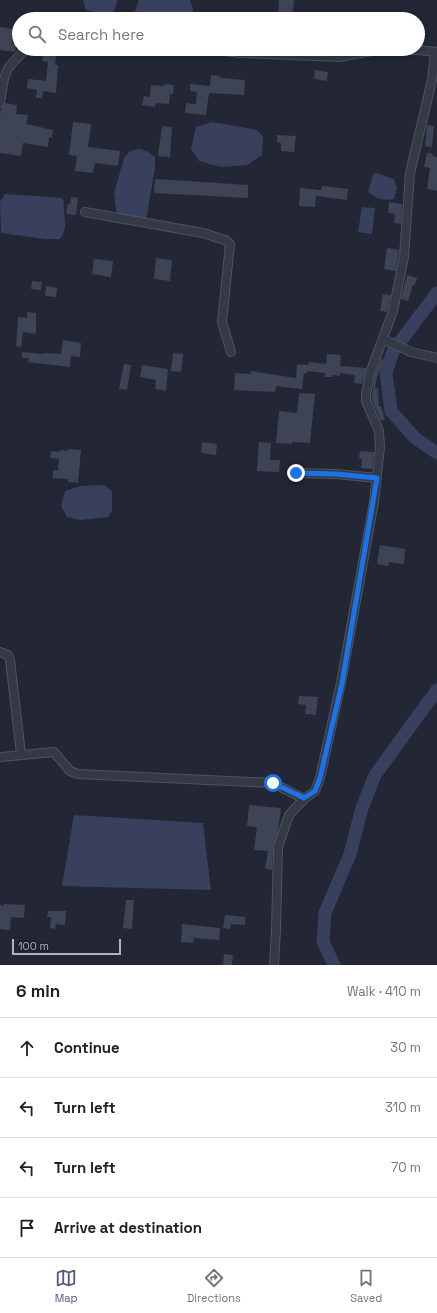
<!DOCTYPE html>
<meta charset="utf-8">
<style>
body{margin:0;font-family:"Space Grotesk",sans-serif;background:#f6f6f6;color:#202124}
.scale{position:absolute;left:12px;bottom:10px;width:109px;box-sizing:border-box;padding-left:4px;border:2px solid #afb3c3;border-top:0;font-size:11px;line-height:14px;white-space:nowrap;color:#afb3c3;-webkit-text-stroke:3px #1a1e2a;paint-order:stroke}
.stop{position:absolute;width:12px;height:12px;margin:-9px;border:3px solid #1a73e8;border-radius:50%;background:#fff}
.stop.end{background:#1a73e8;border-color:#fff;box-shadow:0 1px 4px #0008}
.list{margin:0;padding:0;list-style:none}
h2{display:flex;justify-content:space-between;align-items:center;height:52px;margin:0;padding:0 16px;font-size:17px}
h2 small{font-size:13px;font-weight:400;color:#757577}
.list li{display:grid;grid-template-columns:26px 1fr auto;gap:12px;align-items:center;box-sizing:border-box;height:60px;padding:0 16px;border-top:1px solid #e0e0e0}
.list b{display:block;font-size:15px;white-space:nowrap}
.list em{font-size:13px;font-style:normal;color:#757577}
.icon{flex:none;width:22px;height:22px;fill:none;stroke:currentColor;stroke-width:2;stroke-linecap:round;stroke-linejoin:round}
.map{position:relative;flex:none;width:437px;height:965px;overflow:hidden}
.search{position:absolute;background:#fff;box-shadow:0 2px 6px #0003;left:12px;right:12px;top:12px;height:44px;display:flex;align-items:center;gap:10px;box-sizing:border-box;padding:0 14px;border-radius:22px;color:#757577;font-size:15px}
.sheet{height:292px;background:#fff}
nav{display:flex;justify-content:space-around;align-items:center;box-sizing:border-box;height:56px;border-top:1px solid #e0e0e0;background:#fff;font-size:11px;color:#757577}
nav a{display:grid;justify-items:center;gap:2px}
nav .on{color:#4f597f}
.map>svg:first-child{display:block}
</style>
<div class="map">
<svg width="437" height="965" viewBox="0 0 437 965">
<rect width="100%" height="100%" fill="#222635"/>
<!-- water -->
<path fill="#38405d" d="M83,0H118L113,13H96L86,10Z
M139,0H190L193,9L192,19H132Z
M212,122L257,130L263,137L262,155L247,165L221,167L199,161L191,149L196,127Z
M139,149L147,151L155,157V168L146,221L117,216L114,193L124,158L130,151Z
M376,173L394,179L397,188L394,199C384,201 376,199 368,192L373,175Z
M5,194L62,198C65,203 63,206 64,211C65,223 67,228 60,239H45L1,233L0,202Z
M362,207L375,208L372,234L358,232Z
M104,485L112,491V511L108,517L80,520L67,517L61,506L65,491L80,486Z
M74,815L203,823L211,890L62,886Z"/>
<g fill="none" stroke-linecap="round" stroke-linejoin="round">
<!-- river -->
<path stroke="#38405d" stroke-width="13" d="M437,293L393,351L386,373L391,411L415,438L437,453
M334,965L323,942L325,913L350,854L362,808L375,775L437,690"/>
</g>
<!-- building -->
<path fill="#3e4456" d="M279,0H294L292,19H278Z
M374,13L395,15L394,19H373Z
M0,27L13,29L12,44H16L15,52L0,50Z
M43,54L56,56L55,65H58L56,93L43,91L42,98H36L37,90L27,88L28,79L46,81L48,62L42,61Z
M315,70L328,72L327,81L314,79Z
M211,75L220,76V78L245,80L244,95L209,93L206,115L185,113L186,103L196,104L197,92L190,91V84L210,86Z
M165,84L174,85L173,94H170L169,104L156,103L155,107L142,105L144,96L150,97L151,85L164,86Z
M5,103L17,105L16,114L28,115L26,124L53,130L52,138L49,137L48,147L23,143L21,156L0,153V116L1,107Z
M73,122L91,124L88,147L120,151L118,166L95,163L93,173L75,171L77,156L69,155Z
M427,125L434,126L432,147L425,146Z
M162,126L172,127L170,157L158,156Z
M277,135L296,136L294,152L281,151V143L277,142Z
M427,153L433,154V156L437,157V191L427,189L430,168L424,167Z
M155,179L248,185V198L154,193Z
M322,186L348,189L347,200L316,196L315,207L299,206L300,188L321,190Z
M71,197L78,198L76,215L66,214L68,204H70Z
M389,202L402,204L401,224L394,223L395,214L388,213Z
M387,248L399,250L396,271L384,269Z
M156,258L172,260L170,281L154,279Z
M94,259L113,261L111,277L92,274Z
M407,275L417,278L415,285H413L408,301L401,299Z
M32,281L42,282L41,290L31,289Z
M46,286L57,288L56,297L45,296Z
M383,294L391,295L387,312L380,311Z
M27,312L36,313V334L23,332L21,347L16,346L18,317L27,318Z
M63,340L81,343L80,357L71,356L70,367L28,362L29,358H22V352L44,354V353L61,354Z
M173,353L183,354L181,372L171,371Z
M327,354L341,355L340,366L366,368L362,384L354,383L355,375L340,373V376L333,375V377H325V373L307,371V374L304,373L302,389L276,386L275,392L234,390L235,373L251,374V371L296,378L297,364L308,365L309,362L326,364Z
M381,359L384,360L377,377L375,389L378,388L379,407L381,406L385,420L381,421L372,400V396L375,374Z
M124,364L131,365L127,390L119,389Z
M142,365L168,369L166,391L155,389L156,380L140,377Z
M299,393L315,394L310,443L292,442V444L276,443L279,411L297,413Z
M202,442L217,444L216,455L201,453Z
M259,442L271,443L270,460H280L279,472L257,471Z
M68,449L81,450L78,483L68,482V479L53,478V470L58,471L59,459L50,458L51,451L59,452L60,450L67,451Z
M360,451L374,452L372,469L361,468L362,459L359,458Z
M380,545L405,549L404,564L389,562L388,566L377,564Z
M299,696L318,697L316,715L305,714L306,705L298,704Z
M249,805L281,808L278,831L273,847L272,870L265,869L268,851L254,850L257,827L247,826Z
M126,900H134L132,929L123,928Z
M4,904L25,905L24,918L11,917L10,930L0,929V905L4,906Z
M48,911H66L65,925L56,924L55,929L50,928L51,917H47Z
M225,915L245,917V925L231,924L230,929L223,928Z
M182,924L220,928L219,940L194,938L193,943L181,942Z
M224,954L233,955L232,965H223Z"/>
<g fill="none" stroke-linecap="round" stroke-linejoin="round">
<!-- minor casing -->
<g stroke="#4f5361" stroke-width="10">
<path id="minor" d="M59,19L63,17L105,19
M206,49L240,53L339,57L377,50H418L437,52
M0,102C5,71 3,71 26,49
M85,212L203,233L225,240L230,244L222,322L231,352
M383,339L411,352L437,358
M296,473L336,474L377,478
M0,652L8,655L10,660L21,754
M0,757L54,752L70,771L78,774L273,783L304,799
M274,965L276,930L278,847L289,815L304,799L315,791L320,778L341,683L374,502L380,447L379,431L366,401V395L370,373L393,311L404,257L410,173L432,80L435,52"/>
</g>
<!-- minor -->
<use href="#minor" stroke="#353946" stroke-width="8"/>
</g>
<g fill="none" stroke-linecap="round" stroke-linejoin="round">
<!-- route -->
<path stroke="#1a73e8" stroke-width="5" d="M273,783L304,798L315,791L320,778L342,683L377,478L336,474L296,473"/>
</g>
</svg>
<div class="scale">100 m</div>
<div class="stop" style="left:273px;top:783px"></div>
<div class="stop end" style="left:296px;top:473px"></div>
<div class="search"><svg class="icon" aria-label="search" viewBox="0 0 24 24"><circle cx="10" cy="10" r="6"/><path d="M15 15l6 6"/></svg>Search here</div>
</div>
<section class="sheet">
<h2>6 min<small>Walk · 410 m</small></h2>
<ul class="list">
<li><svg class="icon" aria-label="ahead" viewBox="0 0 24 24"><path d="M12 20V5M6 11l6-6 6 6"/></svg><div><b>Continue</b></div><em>30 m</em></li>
<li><svg class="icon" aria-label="left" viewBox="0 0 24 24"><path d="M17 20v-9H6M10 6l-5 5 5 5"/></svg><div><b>Turn left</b></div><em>310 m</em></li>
<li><svg class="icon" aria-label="left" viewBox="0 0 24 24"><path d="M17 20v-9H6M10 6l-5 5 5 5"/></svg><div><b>Turn left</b></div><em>70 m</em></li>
<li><svg class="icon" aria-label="arrive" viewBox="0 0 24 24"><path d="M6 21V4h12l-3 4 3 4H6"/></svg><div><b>Arrive at destination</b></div></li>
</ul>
</section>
<nav>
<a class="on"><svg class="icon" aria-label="map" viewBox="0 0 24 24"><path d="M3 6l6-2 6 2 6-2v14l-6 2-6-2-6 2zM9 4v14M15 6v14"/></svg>Map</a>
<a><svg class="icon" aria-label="directions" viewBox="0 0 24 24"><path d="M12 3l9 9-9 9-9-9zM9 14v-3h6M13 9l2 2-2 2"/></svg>Directions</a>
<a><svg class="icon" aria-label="saved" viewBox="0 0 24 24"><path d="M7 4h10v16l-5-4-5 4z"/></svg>Saved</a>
</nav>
